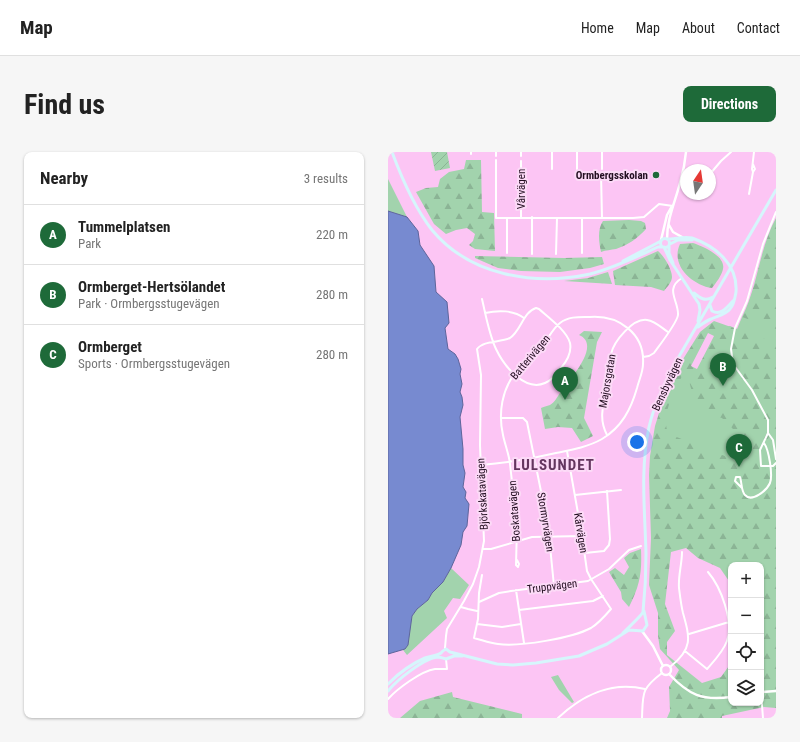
<!DOCTYPE html>
<meta charset="utf-8">
<style>
body{margin:0;font-family:"Roboto Condensed",sans-serif;background:#f6f6f6;color:#222}
.controls{position:absolute;right:12px;bottom:12px;display:grid;overflow:hidden;border-radius:8px;box-shadow:0 1px 3px #0004}
.controls button{width:36px;height:36px;display:grid;place-items:center;padding:0;border:0;border-bottom:1px solid #e0e0e0;background:#fff;color:#222;font:20px sans-serif}
.compass{position:absolute;left:292px;top:12px;width:36px;height:36px;border-radius:50%;background:#fff;box-shadow:0 1px 3px #0004;rotate:13deg}
.you{position:absolute;left:249px;top:290px;width:14px;height:14px;margin:-10px;border:3px solid #fff;border-radius:50%;background:#1a73e8;box-shadow:0 0 0 6px #1a73e833}
.badge{display:grid;place-items:center;width:26px;height:26px;border-radius:50%;background:#1e6a39;color:#fff;font-size:13px;font-weight:700}
.pin{position:absolute;translate:-50% -33px;filter:drop-shadow(0 1px 2px #0008)}
.pin::after{content:'';position:absolute;top:21px;width:14px;height:12px;background:inherit;clip-path:polygon(0 0,100% 0,50% 100%)}
.list{margin:0;padding:0;list-style:none}
h2{display:flex;justify-content:space-between;align-items:center;height:52px;margin:0;padding:0 16px;font-size:17px}
h2 small{font-size:13px;font-weight:400;color:#767676}
.list li{display:grid;grid-template-columns:26px 1fr auto;gap:12px;align-items:center;box-sizing:border-box;height:60px;padding:0 16px;border-top:1px solid #e0e0e0}
.list b{display:block;font-size:15px;white-space:nowrap}
.list p{margin:0;font-size:13px;white-space:nowrap;color:#767676}
.list em{font-size:13px;font-style:normal;color:#767676}
.icon{flex:none;width:22px;height:22px;fill:none;stroke:currentColor;stroke-width:2;stroke-linecap:round;stroke-linejoin:round}
.map{position:relative;flex:none;width:388px;height:566px;overflow:hidden;border-radius:8px}
header{display:flex;align-items:center;gap:24px;box-sizing:border-box;height:56px;padding:0 20px;background:#fff;border-bottom:1px solid #e0e0e0}
header strong{font-size:19px}
nav{display:flex;gap:22px;margin-inline-start:auto;font-size:14px}
.intro{display:flex;align-items:center;justify-content:space-between;box-sizing:border-box;height:96px;padding:0 24px}
h1{margin:0;font-size:28px}
.button{padding:10px 18px;border-radius:8px;background:#1e6a39;color:#fff;font-size:14px;font-weight:700}
main{display:flex;gap:24px;padding:0 24px}
aside{flex:1;background:#fff;border-radius:8px;box-shadow:0 1px 3px #0004}
.map>svg:first-child{display:block}
</style>
<header>
<strong>Map</strong>
<nav><a>Home</a><a>Map</a><a>About</a><a>Contact</a></nav>
</header>
<div class="intro"><h1>Find us</h1><a class="button">Directions</a></div>
<main>
<aside>
<h2>Nearby<small>3 results</small></h2>
<ul class="list">
<li><span class="badge">A</span><div><b>Tummelplatsen</b><p>Park</p></div><em>220 m</em></li>
<li><span class="badge">B</span><div><b>Ormberget-Hertsölandet</b><p>Park · Ormbergsstugevägen</p></div><em>280 m</em></li>
<li><span class="badge">C</span><div><b>Ormberget</b><p>Sports · Ormbergsstugevägen</p></div><em>280 m</em></li>
</ul>
</aside>
<div class="map">
<svg width="388" height="566" viewBox="0 0 388 566">
<defs>
<pattern id="forest-firs" width="22" height="20" patternUnits="userSpaceOnUse"><rect width="22" height="20" fill="#a2d3ad"/><path d="M5 1l3.5 6h-7zM16 11l3.5 6h-7z" fill="#8bb495"/></pattern>
<pattern id="garden-furrows" width="10" height="10" patternUnits="userSpaceOnUse"><rect width="10" height="10" fill="#a2d3ad"/><path d="M-1 1l2-2M0 10L10 0M9 11l2-2" fill="none" stroke="#8bb495"/></pattern>
</defs>
<rect width="100%" height="100%" fill="#fcc5f4"/>
<!-- green -->
<path fill="#a2d3ad" d="M0,27L19,65L0,59Z
M388,70V392L262,311L271,261L279,238L283,230L294,216L309,222L338,175L342,174L349,177L354,165H356Z
M63,416L81,433L72,447L65,446L56,459L59,466L19,503L15,498L17,497L24,464L29,457L40,448L44,441L55,430Z
M170,523L186,550L184,551L171,538L163,525Z"/>
<!-- forest -->
<path fill="url(#forest-firs)" fill-rule="evenodd" d="M78,8H93L94,60L106,61L107,99L87,97L81,93L85,89L87,82L79,76L68,78L58,82L46,72L28,40L38,36L50,35L52,27L61,20L76,17Z
M388,66V177L354,165C370,134 371,97 388,66Z
M241,68L253,69L257,71L258,77C250,86 240,93 228,97C223,98 218,98 213,100C211,91 209,77 215,69Z
M305,91C314,94 338,104 335,117C334,123 328,131 324,136C304,133 282,113 292,92Z
M270,99C276,104 284,117 284,125C284,130 279,135 276,139L263,135L227,133L225,119Z
M87,104L176,106L214,105L216,112L202,116L172,120L133,119L110,116L87,106Z
M220,120L224,132L176,129L200,126Z
M326,169L388,191V288L386,284L381,285L370,303V315L388,313V556L376,555L334,564V566H279L282,559L281,535L291,518L272,497L270,484V461L261,433L263,386L261,323L262,304L267,274L277,242L292,212L312,180ZM320,181L326,184L309,217L303,214ZM299,222L306,247L313,255L316,261L334,266L365,297L357,312L281,282C271,265 287,239 294,224ZM298,396L310,406L332,416L343,432V413H373V551H343V511L333,525L314,531L279,503V490L287,479L277,452L283,400Z
M196,179L214,180L209,190L196,266L205,284L193,290L184,276L170,275L157,277L153,256C155,255 159,254 162,253C167,250 169,245 172,241C179,230 215,193 191,183Z
M253,397C254,421 252,433 241,455L234,447L233,440L221,420L227,416L236,423L241,415L236,406L242,401Z
M64,540L65,545L134,562V566H12L32,549Z"/>
<!-- garden -->
<path fill="url(#garden-furrows)" d="M43,0H59L62,16L47,19Z"/>
<!-- water -->
<path fill="#778ad0" stroke="#5e659b" d="M0,59L19,65L30,79L32,93L46,114L48,140L59,150L61,171L57,176L60,197L67,202L70,207L73,217L72,222L74,232L72,240L74,245L75,253L72,265L75,297V313L77,321L75,335L78,340L77,346L81,352L79,374L75,380L73,393L63,416L55,430L44,441L40,448L29,457L24,464L20,493L17,497L0,502Z"/>
<g fill="none" stroke-linecap="round" stroke-linejoin="round">
<!-- minor -->
<path stroke="#fff" stroke-width="2" d="M133,0V4
M164,0V17
M83,2V0
M108,4V0
M108,8V66H245L256,65L271,52L285,54
M133,9V65
M365,12L367,17L365,20L364,17L366,0
M189,17V0
M214,17V0
M213,21L214,66
M322,22L333,9L343,0
M292,31L298,33
M361,42L365,20
M388,60L375,92L359,149L347,176L343,197L345,212L364,238L380,268V281L372,298L373,314H385L388,311
M119,66V101
M194,101V66
M144,102V65
M168,102L169,66
M97,161C110,158 126,158 136,166
M255,205L261,204L266,201C271,194 289,171 290,163C291,149 276,137 294,126
M113,266H135L139,270L160,374L166,434
M380,281L385,288L388,307
M219,283C209,264 217,249 221,230C223,220 221,211 223,202C226,189 245,166 259,168C267,169 274,176 280,180
M93,313C118,311 143,307 168,301C183,298 200,295 214,287C234,275 243,257 249,236C251,228 255,220 255,212C257,181 230,163 202,165C192,165 181,164 172,171C164,177 159,189 152,197C145,205 135,211 128,220C114,237 110,261 115,283C117,293 121,302 122,312L129,374L128,413L130,415L131,412L129,408
M354,336L347,329L348,325H352C354,331 353,339 357,343C364,351 379,338 382,331C385,323 381,298 376,291
M187,343L233,338
M95,397H103L144,385L194,384
M197,401L216,399L221,393L222,387L219,339
M94,423L91,441L90,467L86,486C94,488 102,491 110,492C132,495 184,486 203,476C211,471 217,464 223,457L203,427L199,419L194,384L179,299
M128,438L136,491
M91,450L111,441L123,439L200,429L221,417L241,398L253,394
M73,455L80,457L89,459
M131,458L205,449L215,444
M89,472L114,475L133,472
M301,482L341,470
M57,496L58,484L59,477L76,449L85,432L91,415L96,389L92,293L93,223L89,197C96,188 112,191 122,186C133,179 135,160 148,156L151,157C160,165 179,179 182,191C184,201 179,209 173,216C169,222 164,228 157,231C137,240 116,214 108,197C101,182 98,164 94,147
M297,499L319,517C326,509 335,500 339,489C346,470 333,435 320,420
M282,515C305,497 302,486 295,461C293,453 292,444 291,436C290,424 294,412 294,400
M373,540L375,566
M0,547C9,537 33,519 47,517C51,517 55,517 59,517L58,507
M170,566C194,543 224,529 257,537
M254,566C255,541 253,537 274,521"/>
<!-- tertiary -->
<path stroke="#fff" stroke-width="2.5" d="M281,73L285,80L294,85
M279,87C279,67 287,50 292,31C295,21 297,11 298,0
M273,88L279,63L284,54
M254,479L265,494L275,514
M273 518a5 5 0 1 1 10 0a5 5 0 1 1-10 0Z
M281,522C301,543 314,549 343,545
M373,540L388,539"/>
<!-- secondary -->
<path stroke="#d6f6fc" stroke-width="3" d="M4,0C14,27 26,55 44,78C82,124 147,134 202,122C226,116 248,105 270,95H274
M272.5 91a4.5 4.5 0 1 1 9 0a4.5 4.5 0 1 1-9 0Z
M279,87C288,87 296,84 304,86C327,94 350,112 348,140C347,146 346,153 342,157C337,163 329,164 323,167C318,169 314,172 310,175
M282,92L290,88H304
M281,94V101L285,111
M276,95L282,108L311,152L312,158L310,169
M235,109L273,89
M306,141C312,146 317,150 325,145
M322,153L324,159C334,164 339,155 346,148
M235,481C238,478 254,463 255,460C257,441 258,421 258,402C257,360 252,317 261,275C266,253 276,233 286,213L388,38
M0,532C11,521 23,512 37,506C42,504 49,504 53,501C54,499 56,498 58,497L62,500L109,512L125,513L148,511L191,504L219,492L241,478L255,479L259,473L256,459
M0,539C9,528 35,507 49,505C52,505 55,506 58,507L66,504H74"/>
</g>
<!-- markers -->
<circle fill="#1e6a39" stroke="#fcdaf7" stroke-width="1.5" cx="268" cy="23" r="4"/>
<g text-anchor="middle" stroke-width="4" stroke-linejoin="round" paint-order="stroke">
<!-- poi labels -->
<g font-size="11" font-weight="bold" fill="#220e20" stroke="#fcdaf7" text-anchor="end">
<text x="260" y="27">Ormbergsskolan</text>
</g>
<!-- street labels -->
<g font-size="11" fill="#220e20" stroke="#fcdaf7">
<text transform="translate(133 37) rotate(-90)" y="4">Vårvägen</text>
<text transform="translate(142 205) rotate(-50)" y="4">Batterivägen</text>
<text transform="translate(219 229) rotate(-80)" y="4">Majorsgatan</text>
<text transform="translate(279 232) rotate(-65)" y="4">Bensbyvägen</text>
<text transform="translate(94 342) rotate(-93)" y="4">Björkskatavägen</text>
<text transform="translate(126 359) rotate(-94)" y="4">Boskatavägen</text>
<text transform="translate(158 370) rotate(81)" y="4">Stormyrvägen</text>
<text transform="translate(193 381) rotate(81)" y="4">Kårvägen</text>
<text transform="translate(164 434) rotate(-7)" y="4">Truppvägen</text>
</g>
<!-- district labels -->
<g font-size="15" font-weight="bold" letter-spacing="1" fill="#64365f" stroke="#fcdaf7">
<text x="166" y="318">LULSUNDET</text>
</g>
</g>
</svg>
<div class="controls">
<button>+</button>
<button>−</button>
<button><svg class="icon" aria-label="locate" viewBox="0 0 24 24"><circle cx="12" cy="12" r="6"/><path d="M12 2v4M12 18v4M2 12h4M18 12h4"/></svg></button>
<button><svg class="icon" aria-label="layers" viewBox="0 0 24 24"><path d="M12 4l9 5-9 5-9-5zM3 14l9 5 9-5"/></svg></button>
</div>
<svg class="compass" viewBox="-18 -18 36 36"><path d="M0-13l5 13h-10z" fill="#e53935"/><path d="M0 13l5-13h-10z" fill="#767676"/></svg>
<div class="you"></div>
<div class="pin badge" style="left:177px;top:248px">A</div>
<div class="pin badge" style="left:335px;top:234px">B</div>
<div class="pin badge" style="left:351px;top:315px">C</div>
</div>
</main>
